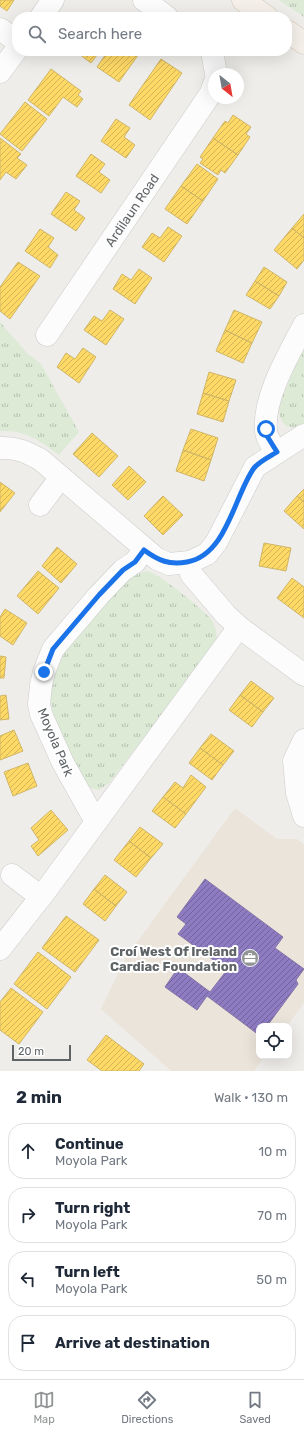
<!DOCTYPE html>
<meta charset="utf-8">
<style>
body{margin:0;font-family:Rubik,sans-serif;background:#f2f2f3;color:#1f2937}
.controls{position:absolute;right:12px;bottom:12px;display:grid;overflow:hidden;border-radius:8px;box-shadow:0 4px 16px #0002}
.controls button{width:36px;height:36px;display:grid;place-items:center;padding:0;border:0;border-bottom:1px solid #e0e1e3;background:#fff;color:#1f2937;font:20px sans-serif}
.compass{position:absolute;left:208px;top:68px;width:36px;height:36px;border-radius:50%;background:#fff;box-shadow:0 4px 16px #0002;rotate:149deg}
.scale{position:absolute;left:12px;bottom:10px;width:59px;box-sizing:border-box;padding-left:4px;border:2px solid #5f6467;border-top:0;font-size:11px;line-height:14px;white-space:nowrap;color:#5f6467;-webkit-text-stroke:3px #fff;paint-order:stroke}
.stop{position:absolute;width:12px;height:12px;margin:-9px;border:3px solid #1a73e8;border-radius:50%;background:#fff}
.stop.end{background:#1a73e8;border-color:#fff;box-shadow:0 1px 4px #0008}
.list{margin:0;padding:0;list-style:none}
h2{display:flex;justify-content:space-between;align-items:center;height:52px;margin:0;padding:0 16px;font-size:17px}
h2 small{font-size:13px;font-weight:400;color:#747a83}
.list li{display:grid;grid-template-columns:26px 1fr auto;gap:12px;align-items:center;box-sizing:border-box;height:56px;margin:0 8px 8px;padding:0 8px;border:1px solid #e0e1e3;border-radius:16px}
.list b{display:block;font-size:15px;white-space:nowrap}
.list p{margin:0;font-size:13px;white-space:nowrap;color:#747a83}
.list em{font-size:13px;font-style:normal;color:#747a83}
.icon{flex:none;width:22px;height:22px;fill:none;stroke:currentColor;stroke-width:2;stroke-linecap:round;stroke-linejoin:round}
.map{position:relative;flex:none;width:304px;height:1071px;overflow:hidden}
.search{position:absolute;background:#fff;box-shadow:0 4px 16px #0002;left:12px;right:12px;top:12px;height:44px;display:flex;align-items:center;gap:10px;box-sizing:border-box;padding:0 14px;border-radius:16px;color:#747a83;font-size:15px}
.sheet{height:308px;background:#fff}
nav{display:flex;justify-content:space-around;align-items:center;box-sizing:border-box;height:56px;border-top:1px solid #e0e1e3;background:#fff;font-size:11px;color:#747a83}
nav a{display:grid;justify-items:center;gap:2px}
nav .on{color:#919495}
.map>svg:first-child{display:block}
</style>
<div class="map">
<svg width="304" height="1071" viewBox="0 0 304 1071">
<defs>
<pattern id="grass-tufts" width="24" height="20" patternUnits="userSpaceOnUse"><rect width="24" height="20" fill="#dcead6"/><path d="M3 7l-1-3M5 7V3M7 7l1-3M15 17l-1-3M17 17v-4M19 17l1-3" fill="none" stroke="#b6c1b1"/></pattern>
<pattern id="homes-hatch" width="6" height="6" patternUnits="userSpaceOnUse"><rect width="6" height="6" fill="#ffd966"/><path d="M-1 1l2-2M0 6l6-6M5 7l2-2" fill="none" stroke="#d2b458"/></pattern>
<pattern id="offices-hatch" width="6" height="6" patternUnits="userSpaceOnUse"><rect width="6" height="6" fill="#8e7cc3"/><path d="M-1 1l2-2M0 6l6-6M5 7l2-2" fill="none" stroke="#72649a"/></pattern>
</defs>
<rect width="100%" height="100%" fill="#efedea"/>
<!-- commercial -->
<path fill="#ebe4da" d="M235,808L277,839H297L304,844V1003L287,1026H259V1056H265L254,1071H171L101,1009L126,957Z"/>
<!-- grass -->
<path fill="url(#grass-tufts)" d="M279,0H304V17Z
M0,322L28,354L41,364L79,432L59,455C39,440 26,430 0,431Z
M304,346V423C287,434 278,422 279,405Z
M147,571C159,573 202,609 211,619C216,626 218,635 216,643L109,783L99,790L87,787C65,744 33,702 63,653C72,638 87,625 98,611C110,597 127,574 147,571Z"/>
<!-- homes -->
<path fill="url(#homes-hatch)" stroke="#cfb666" d="M0,0H14L7,11L0,6Z
M93,12L100,17H90Z
M75,51H100L91,63Z
M108,51H141L119,82L97,67Z
M161,59L182,73L150,120L129,105Z
M51,69L81,91L78,95L83,99L77,107L63,97L49,116L28,100Z
M25,102L47,119L22,151L0,134Z
M233,115L251,127L246,134L250,137L238,155L213,138L225,121L228,123Z
M116,119L130,128L124,137L135,145L126,158L101,141Z
M0,138L21,154L17,158L27,165L16,179L6,172L0,180Z
M213,138L238,155L225,173L221,170L218,175L200,163L203,159L200,157Z
M91,154L105,164L99,172L110,180L101,193L76,176Z
M197,164L218,179L203,201L181,186Z
M181,186L203,201L187,224L165,209Z
M66,192L80,201L74,210L85,218L76,231L51,214Z
M304,214V238L292,228Z
M168,227L182,236L164,262L142,247L152,233L160,238Z
M292,228L304,238V260L297,269L274,250Z
M40,229L54,238L48,247L58,255L50,268L25,251Z
M18,262L40,276L10,319L0,311V287Z
M264,267L287,282L279,296L255,281Z
M139,269L152,278L135,304L113,289L122,274L131,280Z
M255,281L279,296L270,309L246,295Z
M110,310L124,319L106,345L84,330L94,316L102,321Z
M234,310L262,322L252,343L225,330Z
M225,330L252,343L243,363L216,351Z
M83,348L96,357L79,383L57,367L66,353L75,359Z
M209,372L236,380L229,401L203,393Z
M203,393L229,401L223,422L197,414Z
M191,429L218,438L211,460L183,450Z
M92,433L118,456L99,477L73,454Z
M183,450L211,460L204,481L176,471Z
M129,466L146,482L128,500L112,485Z
M0,482L15,493L0,512Z
M304,489V502L297,496Z
M163,496L183,515L163,535L144,516Z
M297,496L304,502V529L284,511Z
M264,543L291,548L286,571L259,566Z
M57,547L77,564L61,583L42,566Z
M38,571L59,588L38,614L17,596Z
M292,578L304,587V618L277,598Z
M5,609L27,623L13,645L0,636V617Z
M0,656L6,657L4,678H0Z
M251,681L274,698L263,712L240,695Z
M6,695L9,719L0,720V696Z
M240,695L263,712L252,727L229,710Z
M14,730L23,751L0,760V736Z
M211,734L234,751L223,765L200,748Z
M200,748L223,765L212,780L189,763Z
M28,763L37,786L13,796L4,772Z
M191,775L206,787L186,814L163,797L175,782L183,788Z
M163,797L186,814L175,828L152,811Z
M51,810L68,830L38,856L31,846L39,840L31,828Z
M140,827L163,844L151,858L129,841Z
M129,841L151,858L136,877L114,860Z
M105,875L127,892L116,906L94,889Z
M94,889L116,906L105,921L83,904Z
M66,916L99,940L75,972L42,948Z
M38,952L71,977L47,1009L14,984Z
M11,988L43,1012L19,1044L0,1030V1002Z
M106,1035L144,1064L139,1071H102L87,1060Z"/>
<!-- offices -->
<path fill="url(#offices-hatch)" stroke="#8075a7" d="M205,879L283,937L275,948L304,969L296,980L298,984L267,1026H259V1035L207,996L197,1010L165,987L178,968L210,992L227,970L178,934L186,924L177,917Z"/>
<g fill="none" stroke-linecap="round" stroke-linejoin="round">
<!-- minor casing -->
<g stroke="#cbcbca" stroke-width="23">
<g id="minor">
<path d="M144,0L167,17"/>
<path d="M41,17L53,0"/>
<path d="M0,29L17,41"/>
<path d="M212,51L216,74"/>
<path d="M0,72L17,49"/>
<path id="s1" d="M47,335L211,93L214,84"/>
<path d="M0,448C16,447 27,452 41,460L157,559L169,564L190,562L191,574L226,615L239,627L304,675"/>
<path d="M277,452C272,445 266,438 266,430C263,397 289,354 304,325"/>
<path d="M40,505L61,477"/>
<path d="M190,562L207,554L216,543L255,467L304,435"/>
<path d="M304,740L294,761L297,793L304,816"/>
<path d="M96,822L63,763L41,714L39,704L41,685L44,672L53,649L99,595L123,570L135,562L144,550"/>
<path d="M12,875L41,897"/>
<path d="M0,949L47,889L239,627"/>
</g>
</g>
<!-- major casing -->
<g stroke="#d6c8b8" stroke-width="23">
<path id="major" d="M243,0L267,17
M287,31L304,43"/>
</g>
<!-- minor -->
<use href="#minor" stroke="#fdfcfc" stroke-width="22"/>
<!-- major -->
<use href="#major" stroke="#f4f0e9" stroke-width="22"/>
</g>
<g fill="none" stroke-linecap="round" stroke-linejoin="round">
<!-- route -->
<path stroke="#1a73e8" stroke-width="5" d="M44,672L53,649L99,595L123,570L135,562L144,550C159,561 169,565 187,562C227,555 234,496 254,468C260,461 269,457 277,452L267,436L266,429"/>
</g>
<!-- icons -->
<defs>
<g id="office-disc" transform="scale(0.9)"><circle r="9.5" fill="#919495" stroke="#fff"/><path d="M-6-3h4V-5.5h4V-3h4V5H-6ZM-1-4.5V-3h2v-1.5ZM-6 0V1H6V0Z" fill="#fff"/></g>
</defs>
<g fill-rule="evenodd">
<use href="#office-disc" x="250" y="958"/>
</g>
<g text-anchor="middle" stroke-width="4" stroke-linejoin="round" paint-order="stroke">
<!-- street labels -->
<g font-size="13" fill="#5f6467" stroke="#fff">
<text dy="5" stroke="none"><textPath href="#s1" startOffset="151">Ardilaun Road</textPath></text>
<text transform="translate(56 742) rotate(67)" y="5">Moyola Park</text>
</g>
<!-- poi labels -->
<g font-size="13" font-weight="bold" fill="#5f6467" stroke="#fff" text-anchor="end">
<text x="237" y="956">Croí West Of Ireland<tspan x="237" dy="15">Cardiac Foundation</tspan></text>
</g>
</g>
</svg>
<div class="controls">
<button><svg class="icon" aria-label="locate" viewBox="0 0 24 24"><circle cx="12" cy="12" r="6"/><path d="M12 2v4M12 18v4M2 12h4M18 12h4"/></svg></button>
</div>
<svg class="compass" viewBox="-18 -18 36 36"><path d="M0-13l5 13h-10z" fill="#e53935"/><path d="M0 13l5-13h-10z" fill="#747a83"/></svg>
<div class="scale">20 m</div>
<div class="stop" style="left:266px;top:429px"></div>
<div class="stop end" style="left:44px;top:672px"></div>
<div class="search"><svg class="icon" aria-label="search" viewBox="0 0 24 24"><circle cx="10" cy="10" r="6"/><path d="M15 15l6 6"/></svg>Search here</div>
</div>
<section class="sheet">
<h2>2 min<small>Walk · 130 m</small></h2>
<ul class="list">
<li><svg class="icon" aria-label="ahead" viewBox="0 0 24 24"><path d="M12 20V5M6 11l6-6 6 6"/></svg><div><b>Continue</b><p>Moyola Park</p></div><em>10 m</em></li>
<li><svg class="icon" aria-label="right" viewBox="0 0 24 24"><path d="M7 20v-9h11M14 6l5 5-5 5"/></svg><div><b>Turn right</b><p>Moyola Park</p></div><em>70 m</em></li>
<li><svg class="icon" aria-label="left" viewBox="0 0 24 24"><path d="M17 20v-9H6M10 6l-5 5 5 5"/></svg><div><b>Turn left</b><p>Moyola Park</p></div><em>50 m</em></li>
<li><svg class="icon" aria-label="arrive" viewBox="0 0 24 24"><path d="M6 21V4h12l-3 4 3 4H6"/></svg><div><b>Arrive at destination</b></div></li>
</ul>
</section>
<nav>
<a class="on"><svg class="icon" aria-label="map" viewBox="0 0 24 24"><path d="M3 6l6-2 6 2 6-2v14l-6 2-6-2-6 2zM9 4v14M15 6v14"/></svg>Map</a>
<a><svg class="icon" aria-label="directions" viewBox="0 0 24 24"><path d="M12 3l9 9-9 9-9-9zM9 14v-3h6M13 9l2 2-2 2"/></svg>Directions</a>
<a><svg class="icon" aria-label="saved" viewBox="0 0 24 24"><path d="M7 4h10v16l-5-4-5 4z"/></svg>Saved</a>
</nav>
